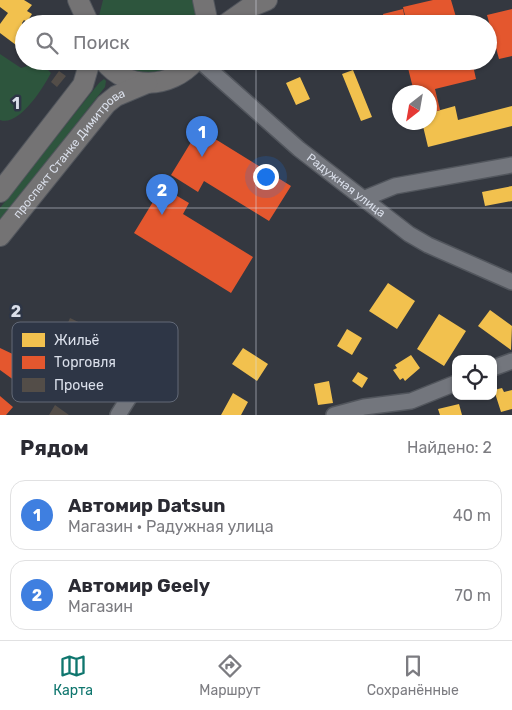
<!DOCTYPE html>
<html lang="ru">
<meta charset="utf-8">
<style>
body{margin:0;font-family:Rubik,sans-serif;background:#f7f7f7;color:#2b2b33}
.controls{position:absolute;right:15px;bottom:15px;display:grid;overflow:hidden;border-radius:10px;box-shadow:0 1px 4px #0004}
.controls button{width:45px;height:45px;display:grid;place-items:center;padding:0;border:0;border-bottom:1px solid #e1e1e2;background:#fff;color:#2b2b33;font:25px sans-serif}
.compass{position:absolute;left:392px;top:85px;width:45px;height:45px;border-radius:50%;background:#fff;box-shadow:0 1px 4px #0004;rotate:211deg}
.you{position:absolute;left:265px;top:176px;width:18px;height:18px;margin:-12px;border:4px solid #fff;border-radius:50%;background:#1a73e8;box-shadow:0 0 0 8px #1a73e833}
.badge{display:grid;place-items:center;width:32px;height:32px;border-radius:50%;background:#0f766e;color:#fff;font-size:16px;font-weight:700}
.pin{position:absolute;translate:-50% -41px;filter:drop-shadow(0 1px 2px #0008)}
.pin::after{content:'';position:absolute;top:26px;width:18px;height:15px;background:inherit;clip-path:polygon(0 0,100% 0,50% 100%)}
.list{margin:0;padding:0;list-style:none}
h2{display:flex;justify-content:space-between;align-items:center;height:65px;margin:0;padding:0 20px;font-size:21px}
h2 small{font-size:16px;font-weight:400;color:#7c7c81}
.list li{display:grid;grid-template-columns:32px 1fr auto;gap:15px;align-items:center;box-sizing:border-box;height:70px;margin:0 10px 10px;padding:0 10px;border:1px solid #e1e1e2;border-radius:15px}
.list b{display:block;font-size:19px;white-space:nowrap}
.list p{margin:0;font-size:16px;white-space:nowrap;color:#7c7c81}
.list em{font-size:16px;font-style:normal;color:#7c7c81}
.icon{flex:none;width:28px;height:28px;fill:none;stroke:currentColor;stroke-width:2;stroke-linecap:round;stroke-linejoin:round}
.map{position:relative;flex:none;width:512px;height:415px;overflow:hidden}
.search{position:absolute;background:#fff;box-shadow:0 1px 4px #0004;left:15px;right:15px;top:15px;height:55px;display:flex;align-items:center;gap:12px;box-sizing:border-box;padding:0 18px;border-radius:28px;color:#7c7c81;font-size:19px}
.sheet{height:225px;background:#fff}
nav{display:flex;justify-content:space-around;align-items:center;box-sizing:border-box;height:70px;border-top:1px solid #e1e1e2;background:#fff;font-size:14px;color:#7c7c81}
nav a{display:grid;justify-items:center;gap:2px}
nav .on{color:#0f766e}
.map>svg:first-child{display:block}
</style>
<div class="map">
<svg width="512" height="415" viewBox="0 0 512 415">
<rect width="100%" height="100%" fill="#343840"/>
<!-- green -->
<path fill="#2d553d" d="M103,0H193L199,24H97Z
M0,54L21,68L40,62L51,73C43,88 19,127 0,120Z
M114,61H183C154,76 143,79 114,61Z
M104,79L106,81L105,87L0,221V208L99,83Z"/>
<!-- homes -->
<path fill="#f2c14e" d="M0,0H24L32,5L27,11L32,14L27,22L24,20L22,23L24,31L21,34L23,36L16,45L0,33V24L8,13L0,7Z
M353,70L372,117L361,121L342,74Z
M300,77L310,99L296,105L286,83Z
M455,106L458,120L512,106V126L428,147L422,122H430V113Z
M512,186V201L485,206L482,192Z
M388,283L415,301L397,329L369,311Z
M490,310L512,326L511,350L478,326Z
M439,314L466,331L444,366L417,349Z
M347,329L362,338L352,355L337,346Z
M243,348L268,364L257,381L232,364Z
M411,355L420,368L405,381L403,378L400,380L393,370L397,368L395,365Z
M358,372L368,378L362,388L352,381Z
M329,381L333,403L318,405L314,384Z
M502,388L504,392L512,390V409L501,412L494,390Z
M233,393L248,402L241,415H221Z
M459,404L462,415H440L438,409Z"/>
<!-- shops -->
<path fill="#e4572e" d="M433,0H451L456,17L427,24H407L403,7Z
M403,9L406,24H385L383,14Z
M512,9V56L499,59L487,15Z
M419,61H472L476,79L435,89L440,110L430,113V92H414L407,64Z
M199,129L291,186L269,221L204,181L198,192L171,175Z
M162,187L189,203L183,214L253,257L231,293L134,233Z
M0,348L38,366L55,378L40,399L0,370Z
M0,396L13,407L6,415H0Z"/>
<!-- building -->
<path fill="#534d48" d="M59,71L66,76L57,87L51,82Z
M70,318L95,330L87,346L80,342L74,354L87,360L83,369L62,360L65,354L62,353L69,337L63,334Z
M55,405L69,415H49Z"/>
<g fill="none" stroke-linecap="round" stroke-linejoin="round">
<!-- minor casing -->
<g stroke="#52565d" stroke-width="18">
<g id="minor">
<path id="s1" d="M200,61L299,149L409,234L428,245L512,282"/>
<path d="M363,199L395,186L512,165"/>
<path d="M493,368L512,361"/>
<path d="M118,415L160,348"/>
<path d="M334,415L364,407L411,401L456,383"/>
</g>
</g>
<!-- major casing -->
<g stroke="#52565d" stroke-width="22">
<g id="major">
<path d="M78,0L89,24"/>
<path d="M203,0L208,24"/>
<path d="M226,24L250,7L267,0"/>
<path d="M104,61C128,91 170,89 195,61"/>
<path d="M0,192L83,85L90,61"/>
<path id="s2" d="M0,236L106,104L116,96L147,83"/>
</g>
</g>
<!-- minor -->
<use href="#minor" stroke="#73767d" stroke-width="15"/>
<!-- major -->
<use href="#major" stroke="#747374" stroke-width="20"/>
</g>
<!-- grid -->
<path fill="none" stroke="#dadfea" stroke-width="1" stroke-opacity="0.55" d="M256,0V24M256,61V415M0,208H512"/>
<g text-anchor="middle" stroke-width="5" stroke-linejoin="round" paint-order="stroke">
<!-- street labels -->
<g font-size="12" fill="#dadfea" stroke="#2e3646">
<text dy="4" stroke="none"><textPath href="#s2" startOffset="108">проспект Станке Димитрова</textPath></text>
<text dy="4" stroke="none"><textPath href="#s1" startOffset="192">Радужная улица</textPath></text>
</g>
</g>
<!-- legend -->
<rect x="12" y="322" width="166" height="80" rx="8" fill="#2e3646" stroke="#626977" stroke-width="1"/>
<rect x="22" y="333" width="23" height="14" fill="#f2c14e"/>
<rect x="22" y="356" width="23" height="13" fill="#e4572e"/>
<rect x="22" y="378" width="23" height="14" fill="#534d48"/>
<g font-size="14" fill="#dadfea">
<text x="54" y="345">Жильё</text>
<text x="54" y="367">Торговля</text>
<text x="54" y="390">Прочее</text>
</g>
<g font-size="16" text-anchor="middle" font-weight="bold" fill="#dadfea" stroke="#2e3646" stroke-width="5" stroke-linejoin="round" paint-order="stroke">
<text x="16" y="109">1</text>
<text x="16" y="317">2</text>
</g>
</svg>
<div class="controls">
<button><svg class="icon" aria-label="locate" viewBox="0 0 24 24"><circle cx="12" cy="12" r="6"/><path d="M12 2v4M12 18v4M2 12h4M18 12h4"/></svg></button>
</div>
<svg class="compass" viewBox="-18 -18 36 36"><path d="M0-13l5 13h-10z" fill="#e53935"/><path d="M0 13l5-13h-10z" fill="#7c7c81"/></svg>
<div class="you"></div>
<div class="pin badge" style="left:202px;top:157px;background:#3f7fe0">1</div>
<div class="pin badge" style="left:162px;top:215px;background:#3f7fe0">2</div>
<div class="search"><svg class="icon" aria-label="search" viewBox="0 0 24 24"><circle cx="10" cy="10" r="6"/><path d="M15 15l6 6"/></svg>Поиск</div>
</div>
<section class="sheet">
<h2>Рядом<small>Найдено: 2</small></h2>
<ul class="list">
<li><span class="badge" style="background:#3f7fe0">1</span><div><b>Автомир Datsun</b><p>Магазин · Радужная улица</p></div><em>40 m</em></li>
<li><span class="badge" style="background:#3f7fe0">2</span><div><b>Автомир Geely</b><p>Магазин</p></div><em>70 m</em></li>
</ul>
</section>
<nav>
<a class="on"><svg class="icon" aria-label="map" viewBox="0 0 24 24"><path d="M3 6l6-2 6 2 6-2v14l-6 2-6-2-6 2zM9 4v14M15 6v14"/></svg>Карта</a>
<a><svg class="icon" aria-label="directions" viewBox="0 0 24 24"><path d="M12 3l9 9-9 9-9-9zM9 14v-3h6M13 9l2 2-2 2"/></svg>Маршрут</a>
<a><svg class="icon" aria-label="saved" viewBox="0 0 24 24"><path d="M7 4h10v16l-5-4-5 4z"/></svg>Сохранённые</a>
</nav>
